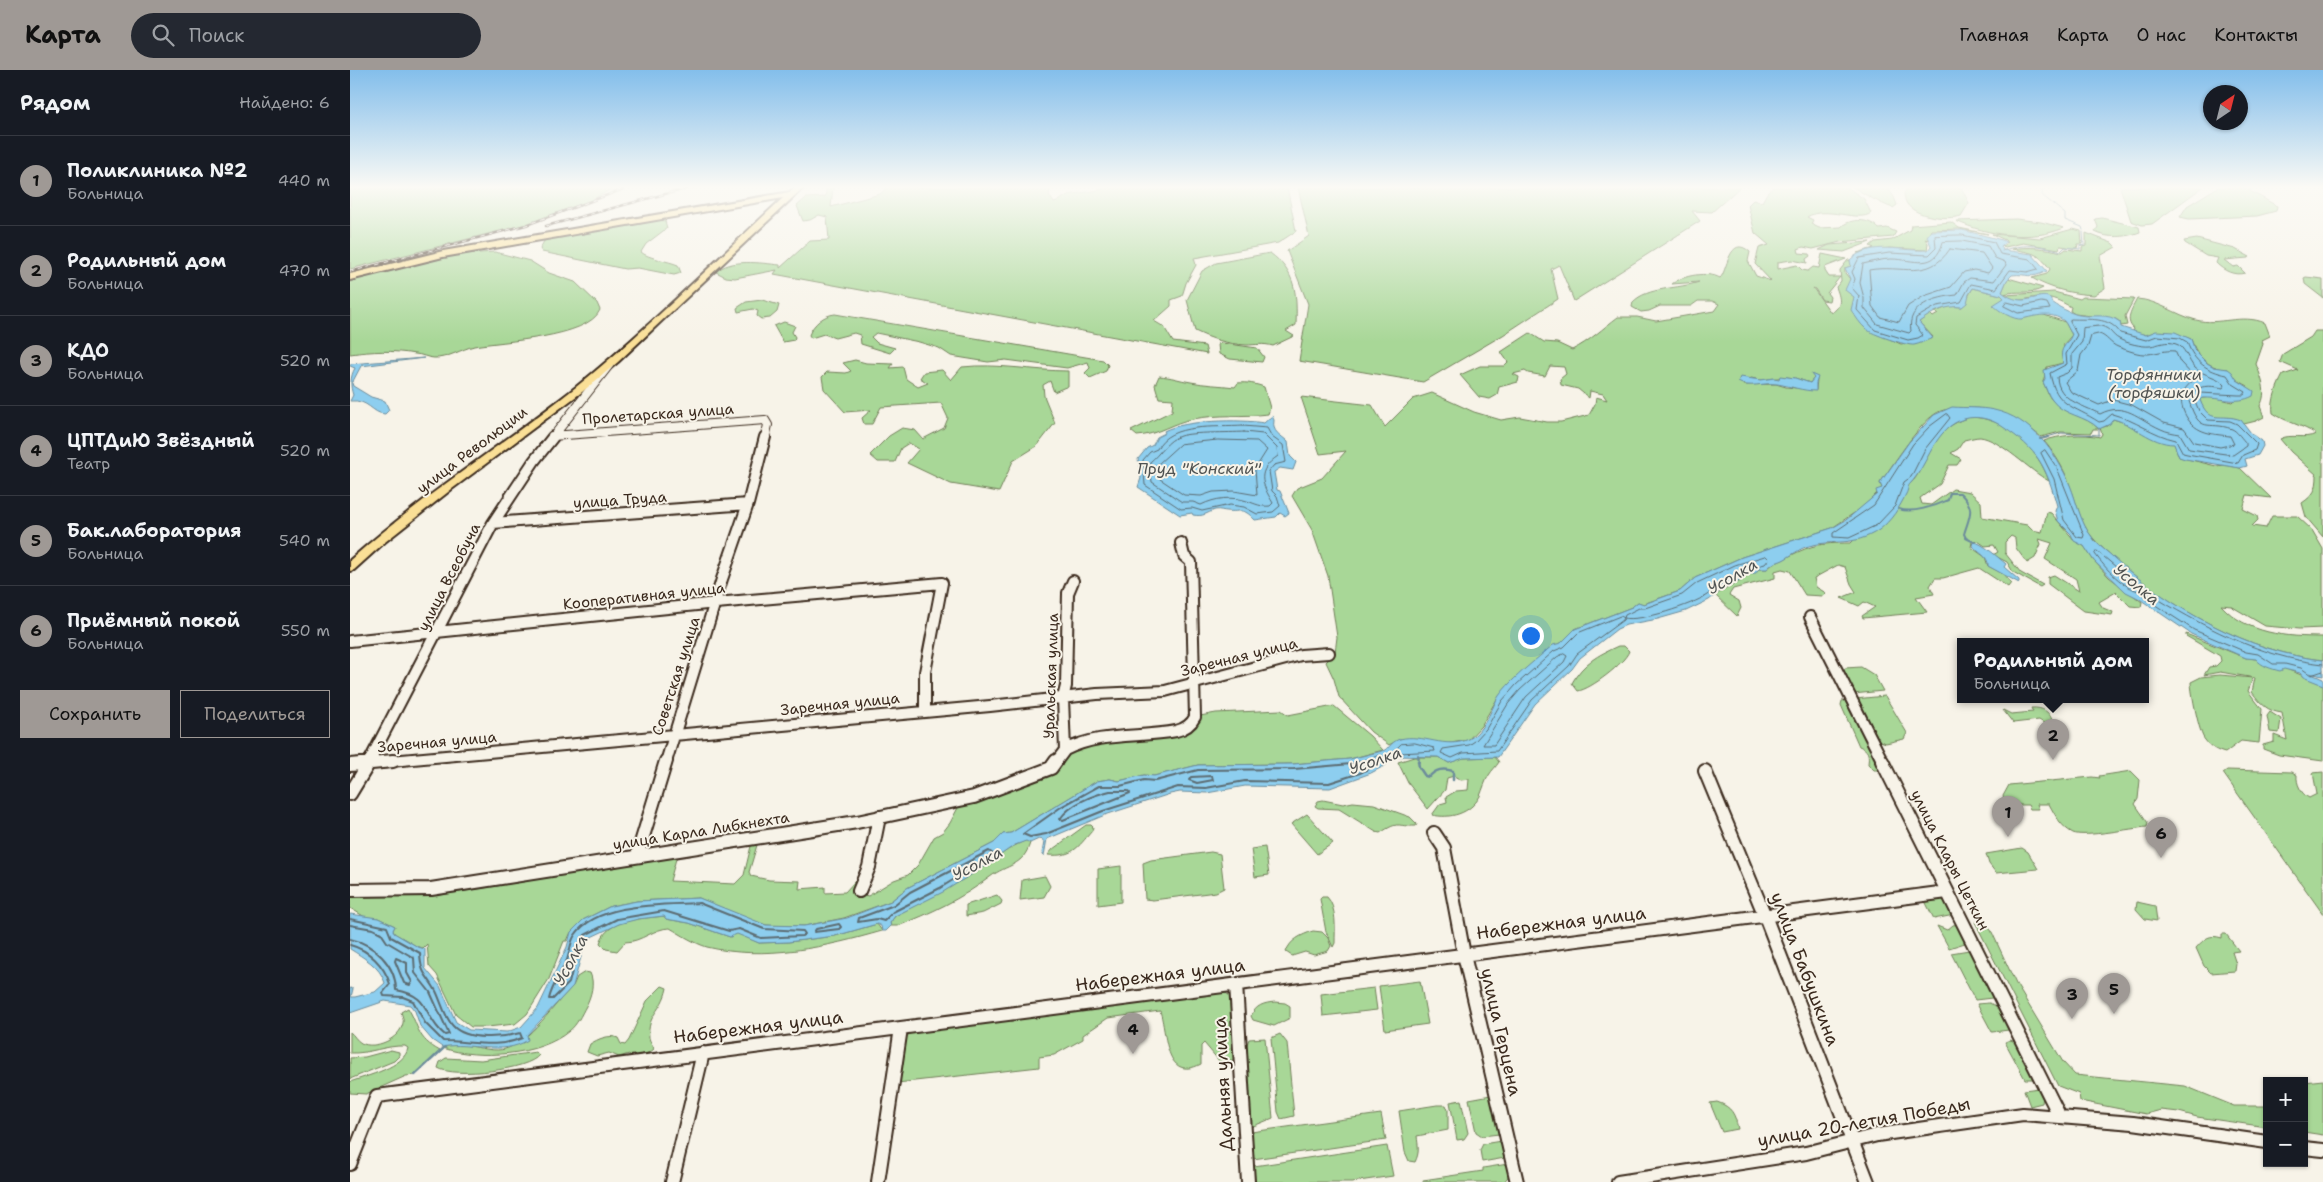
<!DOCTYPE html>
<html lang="ru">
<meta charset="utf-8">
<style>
body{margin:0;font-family:"Shantell Sans",sans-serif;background:#242831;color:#f1f3f6}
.controls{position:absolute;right:15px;bottom:15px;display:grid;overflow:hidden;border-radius:0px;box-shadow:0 1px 4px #0004}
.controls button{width:45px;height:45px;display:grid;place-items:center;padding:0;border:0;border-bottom:1px solid #363941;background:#171b24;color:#f1f3f6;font:25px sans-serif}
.compass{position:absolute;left:1853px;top:15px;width:45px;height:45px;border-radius:50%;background:#171b24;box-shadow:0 1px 4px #0004;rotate:35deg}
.you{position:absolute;left:1180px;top:565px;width:18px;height:18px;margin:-12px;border:4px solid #fff;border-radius:50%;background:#1a73e8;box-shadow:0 0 0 8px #1a73e833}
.badge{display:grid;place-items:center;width:32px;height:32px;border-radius:50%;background:#9f9995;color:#111;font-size:16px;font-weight:700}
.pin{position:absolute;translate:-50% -41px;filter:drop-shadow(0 1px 2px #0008)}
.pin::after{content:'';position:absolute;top:26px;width:18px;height:15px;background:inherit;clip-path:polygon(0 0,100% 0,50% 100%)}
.popup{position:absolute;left:1607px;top:568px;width:192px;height:65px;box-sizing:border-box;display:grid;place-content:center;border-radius:0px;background:#171b24;filter:drop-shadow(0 1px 4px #0005);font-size:16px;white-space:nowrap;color:#9ea1a6}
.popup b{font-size:19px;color:#f1f3f6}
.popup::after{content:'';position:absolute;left:50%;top:100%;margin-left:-10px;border:10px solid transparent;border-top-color:#171b24}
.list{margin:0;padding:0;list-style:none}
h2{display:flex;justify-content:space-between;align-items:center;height:65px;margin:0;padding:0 20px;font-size:21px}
h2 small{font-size:16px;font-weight:400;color:#9ea1a6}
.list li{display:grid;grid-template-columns:32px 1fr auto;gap:15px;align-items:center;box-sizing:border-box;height:90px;padding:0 20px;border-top:1px solid #363941}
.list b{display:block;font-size:19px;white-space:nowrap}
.list p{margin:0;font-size:16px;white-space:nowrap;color:#9ea1a6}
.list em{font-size:16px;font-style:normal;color:#9ea1a6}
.actions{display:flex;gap:10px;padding:15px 20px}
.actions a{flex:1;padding:11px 0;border:1px solid #9f9995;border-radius:0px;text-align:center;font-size:18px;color:#9f9995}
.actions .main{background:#9f9995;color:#111}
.icon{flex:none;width:28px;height:28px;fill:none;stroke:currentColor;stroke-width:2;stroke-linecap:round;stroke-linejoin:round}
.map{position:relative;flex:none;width:1973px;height:1112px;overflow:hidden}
header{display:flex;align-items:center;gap:30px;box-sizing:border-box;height:70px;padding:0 25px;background:#9f9995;color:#111}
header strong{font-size:24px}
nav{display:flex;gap:28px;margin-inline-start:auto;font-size:18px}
.search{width:350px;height:45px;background:#242831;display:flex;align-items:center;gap:12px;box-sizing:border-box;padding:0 18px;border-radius:28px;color:#9ea1a6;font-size:19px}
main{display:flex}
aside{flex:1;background:#171b24}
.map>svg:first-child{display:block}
</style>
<header>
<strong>Карта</strong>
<div class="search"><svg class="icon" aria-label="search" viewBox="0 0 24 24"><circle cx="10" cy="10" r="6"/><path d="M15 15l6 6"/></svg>Поиск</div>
<nav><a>Главная</a><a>Карта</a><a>О нас</a><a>Контакты</a></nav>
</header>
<main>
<aside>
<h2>Рядом<small>Найдено: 6</small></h2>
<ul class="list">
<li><span class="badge">1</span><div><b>Поликлиника №2</b><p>Больница</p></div><em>440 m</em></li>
<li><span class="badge">2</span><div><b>Родильный дом</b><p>Больница</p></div><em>470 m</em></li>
<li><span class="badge">3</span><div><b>КДО</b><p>Больница</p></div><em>520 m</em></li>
<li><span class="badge">4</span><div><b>ЦПТДиЮ Звёздный</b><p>Театр</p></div><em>520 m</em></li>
<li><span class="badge">5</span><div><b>Бак.лаборатория</b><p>Больница</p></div><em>540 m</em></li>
<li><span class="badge">6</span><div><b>Приёмный покой</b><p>Больница</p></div><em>550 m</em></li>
</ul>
<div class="actions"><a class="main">Сохранить</a><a>Поделиться</a></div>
</aside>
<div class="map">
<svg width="1973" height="1112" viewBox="0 0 1973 1112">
<rect width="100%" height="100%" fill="#f7f3e8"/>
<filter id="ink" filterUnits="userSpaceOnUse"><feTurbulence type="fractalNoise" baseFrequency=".02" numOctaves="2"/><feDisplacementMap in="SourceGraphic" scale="10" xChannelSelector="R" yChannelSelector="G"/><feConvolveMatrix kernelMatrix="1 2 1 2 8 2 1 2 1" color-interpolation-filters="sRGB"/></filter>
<g filter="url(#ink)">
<!-- green -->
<path fill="#a8d797" stroke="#72805a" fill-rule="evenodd" d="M0,117H265L233,135L181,153L0,199Z
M477,117H483L481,137L530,124L537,117H701L699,125L704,133C710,132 712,127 718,125C733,122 744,122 759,117H937L946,161L928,173L844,188L846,195L836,213L832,226L821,230V236L804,251L814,257L823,272L855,276L857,284L424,204L427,200L385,208L376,207L366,202C380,188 411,193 430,195V198L460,171L479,170L477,147L469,145L460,150L453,151L447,136L456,128L475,127Z
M948,117H1390L1362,142L1342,141L1350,151L1224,231L1209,195L1201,199L1208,229L1153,265L1073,312L949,291L958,234L937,181L959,166Z
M1424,117H1497L1514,129L1521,143C1509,153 1475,135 1457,147L1463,150L1461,154L1469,158L1491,157C1500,148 1520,148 1529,159L1537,158L1546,162L1543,167L1490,172L1463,179L1453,177L1448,179L1449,183L1459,184L1460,186L1456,189L1457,193L1442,190L1428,192V199L1447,195L1452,200L1458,201L1463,197L1469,198L1472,184L1496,189L1475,197V201L1479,207H1490L1477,223L1480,227L1479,231L1472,230L1465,219L1463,218L1481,243C1493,236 1490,228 1486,217L1491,211L1490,200L1498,190H1500L1501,196L1495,198V203L1500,209L1504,227L1533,266L1551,274L1583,267L1569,252L1580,244L1583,247L1588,244L1585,242L1600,236L1612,237L1623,218L1651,225L1676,247L1691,244L1715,252L1722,265L1714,274L1713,293L1697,297L1693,312C1696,318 1698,326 1702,330C1714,345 1736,345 1749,359H1743L1741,363L1710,362L1691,367C1667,347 1642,336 1610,338C1601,339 1592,339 1585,344C1568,355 1542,396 1530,413L1532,418L1513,437L1482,458L1392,487L1345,508L1330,521L1293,534L1288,532L1282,537L1225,559L1211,573L1203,576L1162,612L1147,629L1131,656L1118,670L1095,674L1050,669L1039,675L1021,662L989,627L984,609L976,592L985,583L987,567L978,506L962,460L942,426L947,418L972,408L996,381L970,384L951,327L1022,335L1035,357L1063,329L1082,323L1124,342L1151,350L1170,347L1197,352H1211L1239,345L1245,334L1246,327L1257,330L1253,324L1240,321L1239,328L1228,319L1211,315L1210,309L1216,304L1214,297L1200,296L1195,306L1178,303L1175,301L1163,304L1169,307L1168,312L1149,317L1147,325L1140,329L1129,327L1110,305L1130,296H1154L1158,292L1151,282L1180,263L1194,272L1207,273L1222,280C1240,271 1253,258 1268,247H1287L1306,251L1364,241L1369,234L1362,231H1348L1341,236H1310L1299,241L1291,242L1282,237L1283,232C1297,217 1329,219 1349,212L1322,214C1333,205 1358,201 1370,208C1377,203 1379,163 1400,182L1398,191L1406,206L1421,211L1405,194L1409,178L1419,175L1405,163L1398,135L1403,130L1412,132L1417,123ZM1436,307L1445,308L1460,313L1464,308L1467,309L1466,320L1436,317L1426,314L1393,315L1401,308L1411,310Z
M1503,117H1537L1544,127L1547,135L1543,138C1529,133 1516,125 1503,117Z
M1558,117H1611L1619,133L1611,146C1597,150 1566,147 1557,134C1555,131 1554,126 1554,123Z
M1770,117H1853L1802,154L1792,155L1781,151Z
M1868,117H1900V121L1927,136L1926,141L1907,146L1839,149L1830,147L1837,136Z
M1752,148L1789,157L1790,162C1777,167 1758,169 1745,162L1748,157L1745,149Z
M1666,149L1691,152L1714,158C1681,172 1637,165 1606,151Z
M308,150L315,151L317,158L296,174L291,182C297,188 319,191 328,195L331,203L324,205L288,198L275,199L192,182L190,179L194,171L201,168Z
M1601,152L1609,158L1638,164L1609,159L1581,160L1578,166V170L1575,169L1578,173L1577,180L1539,178L1507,183L1524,178L1520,176L1525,172L1542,170L1560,160L1561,155Z
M1723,159L1731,161L1732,174H1728L1727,178C1721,179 1716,176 1710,176L1709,179L1673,173L1655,177L1653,176L1657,173L1655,170L1642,164L1690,168Z
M1736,163L1762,173L1766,177L1750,186L1755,218L1744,225C1723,224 1700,219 1682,208L1697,204L1700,199C1688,182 1682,183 1662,179C1680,176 1695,178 1712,182L1716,179L1732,181V177L1736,176Z
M1847,169L1885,179L1900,187L1898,188L1874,190L1883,197L1888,196L1895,203C1884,206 1874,201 1866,193L1868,188L1856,186L1835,173L1834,171Z
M1520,172L1494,182L1469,180L1479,175Z
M145,182L180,191L199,203L225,212L247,233L250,240C238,268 152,271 124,276C112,279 96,289 84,288C78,288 71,284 65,284C43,280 22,281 0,284V211L100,185Z
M920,183C946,202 947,223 946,255L936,261L944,266L923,276C913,273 906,275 896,275C878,274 861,269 845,261L837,230L852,201L866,193Z
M1956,207L1973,209V228L1955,214L1954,208Z
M1658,208L1693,218C1682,225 1666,220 1654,224L1652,222Z
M1704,222L1730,229L1733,227L1784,229L1775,246L1777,255L1771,256L1770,252L1766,249L1725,244L1720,241L1721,237C1710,231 1703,227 1691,227C1676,227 1670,235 1655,225Z
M1787,229C1807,230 1826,245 1846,250C1868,256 1892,243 1915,253L1920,266L1912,270L1913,274L1906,294C1911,307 1918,322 1910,336L1914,347L1906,351L1894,354C1884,342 1863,353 1855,342C1852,339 1851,334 1850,330L1852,328L1864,327L1882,332L1898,316L1887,310L1878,299C1859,299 1847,287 1841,269C1823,263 1814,258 1796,265L1783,262L1784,259C1774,250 1782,239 1787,229Z
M412,230L429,235L427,242L420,248L411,249L407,246L408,241L403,239L388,242L387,238L396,232Z
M485,244L753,290L758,295L756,301L740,308L735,303L740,298L738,292L717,298L656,290L638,292L601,286L589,278L569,272L526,263L521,267L527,273L545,278L540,283L511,274L510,265L504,263L485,268L474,264L461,268L459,265C463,254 474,245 485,244Z
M434,252L445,256L442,262L445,267L444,270L433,272L424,256Z
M1965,261H1973V467L1956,447L1952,433C1964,425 1967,419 1967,405L1941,382L1930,369C1941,363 1954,370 1966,364C1952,355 1936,352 1923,343C1921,331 1927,316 1933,305L1948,300L1930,292L1933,284L1961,267Z
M872,273L907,278L914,287L912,292L880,289L869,284L868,274Z
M505,290L516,293L543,294L540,298L553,297L556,309L568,317L578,313L570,308L574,302L592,300L601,310L612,297C647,293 683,301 718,301V316L704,322L700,311L693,315L694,326L705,353L687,376L663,391L649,422L601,414L557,393L569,379L559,373L551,378L545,392H528L520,385L539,366L552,358L565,360L573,369L594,358L598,348L591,333L531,337L522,354H514L512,348L521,340L495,342L474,319L472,307L477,302L496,303L501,301L493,293Z
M809,306C822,307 829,310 841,312C855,315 870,315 885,317L888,313C897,312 906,314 914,317L920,338L918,344C893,347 868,344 843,349C823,352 808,365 787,366L781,361L822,341L823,329L809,328L805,315Z
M1620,347C1657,348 1687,377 1699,411C1681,402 1650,369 1630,367C1625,367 1619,369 1614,370L1608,379L1601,383L1611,389L1607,395H1599L1590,414L1570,428L1572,434L1581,435L1603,419L1620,422L1631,432L1632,447L1677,455L1682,460L1692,462L1697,442L1701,443L1726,472L1734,476L1744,491L1759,507L1792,532L1791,537L1780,536L1766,522L1749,532L1753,538L1763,542L1762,545L1734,541L1698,514V507L1704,505L1729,521L1726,509L1695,489L1702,473L1689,469L1691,474L1685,488L1677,493L1666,478L1665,468L1661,466L1655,472V483L1671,503L1693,515L1690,517L1663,502L1657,492L1643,485L1648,482L1644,475L1635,476L1628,471L1622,472L1621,477L1635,487L1638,496L1652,503L1661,513L1658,517L1629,498L1593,508H1585L1580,516L1584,524L1566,527L1577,542L1513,548L1512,546L1525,537L1514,532L1509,536L1491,528L1506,522L1501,514L1495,497L1488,495L1464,508L1466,517L1476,523L1473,526L1455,525L1440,501L1432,499L1425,501V508L1383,519L1379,525L1389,531L1391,538L1387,546L1365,525L1392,510L1394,504L1408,499H1417C1423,493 1427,493 1434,489C1460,475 1470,473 1500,473L1559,414C1566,410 1568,403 1572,396C1584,371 1593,355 1620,347Z
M1763,349C1786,355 1798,369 1824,373L1829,387L1866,396L1876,395L1890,398L1921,428L1897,425L1893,439L1907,446L1908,450L1902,456L1916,458L1922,446H1947L1962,460L1973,479V558L1949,559L1915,556L1881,536L1871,535C1897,564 1936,567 1973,567V590C1901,583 1818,537 1765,489C1758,482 1749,476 1743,468C1730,454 1727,433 1720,416C1715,400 1705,384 1694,371C1709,365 1733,363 1750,367L1752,364L1750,358L1757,356Z
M1836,564L1896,588C1905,586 1964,609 1973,615V691L1929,685L1913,679V675L1924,672V665L1937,670L1932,643C1917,641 1911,634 1902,622L1905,608L1870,602L1854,605L1859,597L1866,596L1871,591L1870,586L1836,566Z
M1268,576H1274L1279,581C1275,593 1241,619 1228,621L1222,613C1233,593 1248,585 1268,576Z
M1511,597L1524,605L1533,621L1503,624L1491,603L1495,598Z
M1870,605L1903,608L1898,621L1912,639L1909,673L1891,671L1875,683C1867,681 1860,677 1855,670C1849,664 1841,621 1841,612L1851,607Z
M1535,626L1557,663L1554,669L1536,673L1527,670L1505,629Z
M1497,630L1533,700H1524L1518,694C1519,684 1519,680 1509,676L1491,635L1492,631Z
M984,636L1020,666L1033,680L1000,689L943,694L848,695L804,706L794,705L769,711L760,709L747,711L661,763L653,764L644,773L557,818L541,831L494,848L454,856H430L416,855L396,848L349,828L287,831L261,836L233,850L221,862L217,871H214L199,909L177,944L165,954L137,957H121L106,945L87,905L79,896L77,874L73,878L68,877L44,863L43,860L45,856L28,848L15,847L0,838V823L91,822V825L232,802L222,803L221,801L230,797L369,775H373L374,779L327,785L320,811L385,814L394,805L401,776L407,775L399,802L401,806L419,810L450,811L449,819L475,817V823L495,822L515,800L507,819L511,824L518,826L544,810L558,805L568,795L584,767L593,762L600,753L611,732L625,729L699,700L709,691L716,681L729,674L758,669L816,664L839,658L850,646L866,643L931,640L938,645Z
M1681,638C1693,637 1701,642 1703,654L1697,655L1689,650L1663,653L1653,640L1661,644L1683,642Z
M1920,642L1931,649L1929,663L1920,662L1917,646Z
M1064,687H1088L1099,693L1113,688L1145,687L1149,692C1146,697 1142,700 1139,705C1135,711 1133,719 1130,726C1120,744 1100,749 1082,745L1090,734L1097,732L1096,727L1106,721L1118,720L1119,709L1111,710L1104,706L1097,708L1095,720L1078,739L1058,713L1048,692Z
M1877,700L1942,702L1947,705C1946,713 1951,724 1959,728L1967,724L1963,703L1973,702V844L1873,703Z
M1781,701L1790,710L1788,729L1785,734L1798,753L1797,757C1782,758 1735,768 1723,763C1711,757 1705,745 1699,734H1687L1689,739H1680L1678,735H1667L1669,740C1660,741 1656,733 1653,726L1659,715L1742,707L1750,708L1749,706Z
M973,730L993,734L1003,732L1024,734L1060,747L1067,754L1066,756C1046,757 1050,750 1030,763L1026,762L989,739L968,738L965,736L968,731Z
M957,744L983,773L967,784L941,754Z
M736,755H741L743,757L742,761C727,778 723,787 698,785L703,779Z
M677,770L680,773C673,797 657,794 640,807C611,829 581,843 548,856H541L540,853L545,846C572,831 601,818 627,801C644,791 658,777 677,770Z
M915,777L919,805L905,807L901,779Z
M1672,778L1678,782L1688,799L1646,803L1639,794L1636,784Z
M861,782L870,784L874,818L866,822L803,830L795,829L793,793L801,790Z
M771,796V832L748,835V799Z
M695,806L700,816L694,827L670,830L672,810Z
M647,825L652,831L651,834L633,843L616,846V835Z
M972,827H977C987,837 985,859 985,873L983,877L976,862L970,829Z
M1574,829H1595L1604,845L1584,849Z
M1787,832L1805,836L1807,851L1795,849L1786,839Z
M314,846L316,849L339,853L380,867L387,863L409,873L438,872L485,866L527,854L532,861C477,877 414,891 357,877C344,873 332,865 320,858C304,858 292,872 275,872L267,881L256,879L250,873C257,848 293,849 314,846Z
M1625,852H1632L1641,860L1666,914L1713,992L1725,1005L1835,1016L1884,1036H1917V1057L1847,1047L1829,1042L1811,1040L1796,1044L1730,1031L1729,1024L1708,1016Z
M1609,854L1618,872L1599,878L1587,856L1597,860L1603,855Z
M963,861L972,862L978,868L981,876L978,881L964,885L955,882L942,886L936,882C940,870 951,865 963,861Z
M1872,864H1876L1889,881L1882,882L1886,894L1885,901L1861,903L1854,896L1846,878C1855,868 1859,864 1872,868Z
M1619,880L1643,927L1642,928L1625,930L1601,883Z
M235,902L240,903C245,913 241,926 236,936C231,945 227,955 219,961C190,986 128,990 93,978C109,968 137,984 155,979C179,973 205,933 223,916L227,907Z
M1070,911L1078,954L1035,960L1029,916Z
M312,916L317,918C312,942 297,943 299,968C300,972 303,975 304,979C298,985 289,985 281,986L279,984L269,987L259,983L247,986L237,982L240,974C248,969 259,964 268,968L271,974L275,975L279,970L297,931Z
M1024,918L1027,940L973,946L971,924Z
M872,921L879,925L881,930L886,985L883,990L870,992L854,973L851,976V994C814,1013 817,962 810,941L758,948L733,965V969L704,985L689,987V997L547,1013L554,969L562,962Z
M925,932L935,933L940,936V948L924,956L903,950L901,946C906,935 914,933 925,932Z
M1639,933L1649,937L1659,960L1642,962L1627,934Z
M58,938C70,958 66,968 90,981L65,1005L56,1006L16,1024L0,1023V1012C16,1006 55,997 58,978L55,976C36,975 19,984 0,983V962C4,965 6,970 11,973C25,980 50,969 53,953C54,950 52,945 51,942Z
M930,964L937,973L944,1046L931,1049L928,1042L921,968Z
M915,968L923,1048L901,1057L897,1051L900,1031L896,1023V977L899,969Z
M1660,970L1666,972L1685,1009H1675L1655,972Z
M41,980L49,982V986L44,991L0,1009V988L15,987Z
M186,982L189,985C179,1000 104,1008 88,998L90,992L96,988L131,990Z
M1973,1010V1065L1954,1062V1012Z
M1689,1018L1693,1026L1692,1033L1680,1036L1674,1020Z
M1141,1025L1149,1064L1132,1066L1126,1062L1119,1029Z
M1111,1030L1118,1063L1114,1069L1107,1070L1100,1032Z
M1367,1032C1382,1037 1385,1044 1388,1059L1372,1062L1360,1033Z
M1087,1035H1096L1098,1040V1060L1067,1066C1068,1076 1070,1082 1065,1092L1059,1091L1055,1082L1049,1041Z
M1031,1044L1036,1070L903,1089L901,1062Z
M1151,1071L1155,1088L1132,1092L1130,1080L1133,1074Z
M1037,1076L1043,1106L1002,1112H905L904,1096Z
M1158,1094L1160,1104L1154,1112H1073V1110L1133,1101V1098Z"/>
<!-- water -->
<path fill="#8dceef" stroke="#6c8c9b" d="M1612,160L1652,170L1656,172L1651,176L1653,180L1682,184L1697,201C1679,210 1678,203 1662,205L1657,210L1652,222C1674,240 1688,221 1700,228C1701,228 1701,230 1701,231C1706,236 1722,244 1729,245C1744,248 1757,242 1770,252L1771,257L1796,265L1806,261L1825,262L1841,269L1845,281L1857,293L1864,297L1878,299L1882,302L1887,310L1904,321L1903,326C1886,335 1870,327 1852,328L1850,330C1860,356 1870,342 1891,350L1901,363L1912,371L1913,376L1908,385L1895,389L1897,396L1890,398L1835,389L1829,387L1824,374C1801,374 1784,354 1763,349L1760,354L1749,359C1736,345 1713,346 1702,330C1698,325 1696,318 1693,312L1695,309L1694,300L1713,293C1708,276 1717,277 1722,264C1719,261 1717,254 1714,251C1701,241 1685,246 1672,249C1663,250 1649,241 1643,235L1654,228L1651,225L1623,218L1619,224L1617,233L1612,237C1595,235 1583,242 1569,252L1583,268C1577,270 1570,274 1564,275C1557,276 1521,264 1516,259C1510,254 1506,247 1501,240L1504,227L1495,220L1500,209L1495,198L1501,196L1500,190C1520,170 1554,182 1578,180L1581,176L1577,166L1581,161Z
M74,288L11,296L2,313L3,316L21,327L35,331L39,340L35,344C22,344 19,329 0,331L3,325C0,316 0,307 5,298L0,296V294Z
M1461,304L1468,307L1466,313V321C1453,321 1440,316 1427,314C1414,312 1399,319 1388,312L1390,307L1411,310L1424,308L1429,309L1430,306L1445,308L1460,313L1464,308Z
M1602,337C1616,338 1630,337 1644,340C1681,348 1706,382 1720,415C1727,432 1730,452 1742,467C1747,475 1757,481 1764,488C1817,536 1900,583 1973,590V606L1959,603L1973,609V615L1953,607L1950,603L1934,599L1930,601C1922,599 1911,596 1906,589L1896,588L1841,564L1788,528L1776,522L1744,491L1734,476L1724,471L1721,464L1708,451L1705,441L1707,436C1696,396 1688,380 1653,357C1642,349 1627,345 1614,349C1584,358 1579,394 1560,414C1558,415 1558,421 1556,424C1550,437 1541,451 1529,460C1503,477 1485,469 1459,476C1450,478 1441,486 1433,490C1426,493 1422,493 1417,499H1408L1406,503L1394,504L1392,510L1375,517L1359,530L1336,541L1308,549L1276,555L1267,559L1230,588L1222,599L1185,634L1148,687L1114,688L1099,693L1088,687L1046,686L1041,688L1036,695L1021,703L980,718L895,716L857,723L830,722L820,724L755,745L697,769L694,786L692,783L694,772L691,768L680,773L676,771L665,775L627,801L593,822L545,846L540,853L541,856L536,861H532L531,856L527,854L485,866L438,872L409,873L387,864L380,867L339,853L316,849L314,846L288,849L269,854L239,868L234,876L223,916L177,965L178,970C151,987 121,971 92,977L82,970L70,956L65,941L60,935L35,931L0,943V918L3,919L1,927H5L25,922L35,913C30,896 14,888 0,879V844L28,848L45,856L43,860L44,863L68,877L75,879V898L90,916L106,952L119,960L157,962L171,957L188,938L217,877L221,862L233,850L261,836L287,831L349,828L416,855L454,856L497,848L541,831L557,818L644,773L653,764L661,763L747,711L760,709L769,711L794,705L804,706L848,695L943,694L1000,689L1036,680C1040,676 1043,671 1050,669C1073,663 1095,680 1119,669C1132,663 1141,641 1147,629C1156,613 1188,588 1203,575L1211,573L1225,559L1282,537L1288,532L1294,534L1330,521L1345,508L1392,487L1482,458L1496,450L1527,424L1526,420L1532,418L1530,413L1559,372L1584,345Z
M922,346L924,350C922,363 930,364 938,372L940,386L946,392L943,400L930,398L924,402L927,420L930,421L939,443L935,446L930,443L926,447L905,450C892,436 891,443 877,441C873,441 870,439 865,440C856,443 854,447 843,445L842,443L830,445L788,417L791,408L788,389L797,378L803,375L807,367L815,363L814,361C835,350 890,349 914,353Z
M1624,472C1631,472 1649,488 1656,494L1654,497L1669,510V513L1638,496C1639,485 1626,483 1622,474Z"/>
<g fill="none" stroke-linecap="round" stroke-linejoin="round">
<!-- shore-far1 -->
<path stroke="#5c6c72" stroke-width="1" d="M1612,165L1644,172L1650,184L1680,189L1688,199L1677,202L1660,200L1646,219L1621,214L1611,232L1587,236L1566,248L1565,255L1573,265L1568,268L1558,270L1525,260L1507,240L1509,226L1502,218L1505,209L1502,202L1509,188L1539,183L1579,185L1586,178L1585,166Z
M1612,171L1638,176L1645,188L1655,192L1656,195L1644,211L1620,208L1614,212L1607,225C1586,227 1556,235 1561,261L1559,263L1527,254L1514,238V228L1510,213L1513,194C1522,192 1532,189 1541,189C1564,189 1585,202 1593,172Z
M1600,179L1632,183L1642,198L1638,203L1624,200L1614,202L1601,217L1574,226L1558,236L1549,252L1530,247L1522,236L1519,200C1552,194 1578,212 1600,179Z
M1657,232L1673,236L1691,232L1697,233L1700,239L1668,243L1654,236Z
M1721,249C1739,250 1759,246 1770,263L1796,270L1807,266L1830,268L1837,272C1844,292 1857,301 1877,305L1883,314L1896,322L1894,325H1888L1850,323L1845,331L1849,341L1858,350L1880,351L1887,354L1907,374L1905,380L1893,385L1888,393L1837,384L1833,383L1826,370C1803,365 1785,350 1762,344L1754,351L1749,352C1723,335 1706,337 1700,303L1717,294L1716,284L1727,265L1720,252Z
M1751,256C1762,259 1761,265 1769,269C1776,273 1792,277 1800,276C1809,275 1816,270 1826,274C1835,276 1838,291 1845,298C1854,306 1868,306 1875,315L1873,318C1859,315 1843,314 1839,331C1850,366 1858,350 1882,359C1887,361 1892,369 1896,373V376L1883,385L1839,379L1830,364C1824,363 1817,362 1811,359C1788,349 1775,331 1750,344C1732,335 1708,330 1707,307L1717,303L1722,298V284L1732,272L1733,258Z
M1749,264C1757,266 1760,274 1768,277C1777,280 1789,285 1798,284C1808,283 1814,280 1825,281L1830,292L1845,308C1841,313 1835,317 1833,323C1830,330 1832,337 1834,342C1843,363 1860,364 1880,366L1884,374L1870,377L1844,372L1834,358L1814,353L1782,335L1763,330L1749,335L1721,322L1715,312L1728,301L1731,285L1738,276L1741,266Z
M1597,344L1600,348L1575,379L1561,407L1554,412L1545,436L1527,455L1499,468L1483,467V463L1524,435L1563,374L1579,357Z
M893,356L917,358L922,367L933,375L936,392L924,395L919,401L922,421L927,426L930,436L923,442L907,444L894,437L880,435L852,441L842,438L831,439L795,415L793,390L800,382L807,379C819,352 867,358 893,356Z
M894,362L913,364L927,378L928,386C906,401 911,413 923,433L920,436C911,437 906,434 897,431C882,426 865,428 851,435L843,432H832L802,412L800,392C810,384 817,370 830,366C842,362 879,363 894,362Z
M868,370L907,371L917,380L905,399L907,425L884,421L863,422L851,426L834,425L810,409L808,394L830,374Z
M1695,380L1707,398L1734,465L1733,468L1727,467L1714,450L1704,409L1691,383Z
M1747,481L1792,519V522C1773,518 1756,499 1745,484Z
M1416,486L1419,489L1415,494L1392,500C1387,508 1381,508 1373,513C1367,516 1363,521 1357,525C1342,535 1291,552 1274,548L1275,545L1289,538H1295L1332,525L1347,513L1385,495Z
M1271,546L1274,548L1273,550L1227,584L1219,596L1182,630L1147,681L1113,683L1102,688L1091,683L1093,679L1119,675L1125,671L1136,659L1152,631L1166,615L1204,581L1214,577L1228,563Z
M1214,584L1217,586L1214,592L1176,627L1144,675H1133L1158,634L1170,620L1207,587Z
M1973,594C1908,587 1851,555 1796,522L1792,523L1796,529L1844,560L1896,582L1908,584L1923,594H1935L1951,598L1961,605L1973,601
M1065,673L1084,678L1085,681L1050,683L1045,680L1051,674Z
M1007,692L1031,685L1034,687L1031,692"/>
<!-- shore -->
<path stroke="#5c6c72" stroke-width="2" d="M1011,691L1001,694L944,699L848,700L805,711L794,710L770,716H749L711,737L673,764L680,767L696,764L753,741L828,717L856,718L895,711L979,713L1010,703L1033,691
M862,706L863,710L847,713L839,710L841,707Z
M760,721H778L780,723L713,750L710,749C720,734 743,725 760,721Z
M639,781L643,784L637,789L590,818L543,842L534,851L527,849L508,852L509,848L544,835L560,822Z
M349,833L414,859L453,861L455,864L452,866L411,868L389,859L379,861L314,841L267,849L235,865L229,874L219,913L203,929H199C202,915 211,904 217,890C220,882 220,872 225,865C248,832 313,835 349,833Z
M0,849L37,857L41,867L70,883C71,905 76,903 86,921C91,931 95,948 103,956C117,971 152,968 170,963L172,968C147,979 120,971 93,971L75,953L63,931L53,927L34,926L33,923L40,914C34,895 19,880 0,875
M489,854L491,857L489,859L464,862L466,859Z
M0,855L23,859L31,863L37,872L64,888L65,903L80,922L99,964L95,965C72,946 82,926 46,920C46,895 24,874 0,869
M46,888L57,893V903L62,912L60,915L54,913L45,891Z"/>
<!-- stream-far2 -->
<path stroke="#6c8c9b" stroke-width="1" d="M1693,117L1692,125L1715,144V150L1732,157L1733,160
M1652,181C1671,173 1691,175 1711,181L1715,177L1730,179V175L1734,176L1733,162
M1694,368L1711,363L1749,365V358"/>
<!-- stream-far1 -->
<path stroke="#6c8c9b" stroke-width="2" d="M1690,369L1699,367
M1549,439C1562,444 1585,436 1598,430L1600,423H1610C1626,439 1620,444 1614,464L1616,468L1624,472
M1068,685L1069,692"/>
<!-- stream -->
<path stroke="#6c8c9b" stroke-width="2.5" d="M1068,691L1069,697L1075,706L1079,707C1086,699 1093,698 1103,701V710
M65,1005L95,977"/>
<!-- minor-far2 casing -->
<g stroke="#3b2a1e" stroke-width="10">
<path id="minor-far2" d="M202,366L415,350L418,355L415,368
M202,368L260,294"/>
</g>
<!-- minor-far1 casing -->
<g stroke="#3b2a1e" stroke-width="14">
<path id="minor-far1" d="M143,453L398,434
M1460,547L1533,692
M0,571L366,533L592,513L575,602V641
M715,680C750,662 788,668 826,661C835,659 841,655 845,647L841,492L834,486L831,473
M19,692L143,453L184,391L203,367
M30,692L640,636L747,624L815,621L951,585L979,583
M316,692L372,509L398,434L415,367
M706,692L715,680L713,628L716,616L718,523L723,511"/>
</g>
<!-- minor casing -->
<g stroke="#3b2a1e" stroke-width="16">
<path id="minor" d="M1532,691L1710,1047
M0,695L43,691
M1355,701L1415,846L1518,1112
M0,724L20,691
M1084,763L1094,778L1114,885L1167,1112
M287,786L316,691
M0,820L81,819L507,752L624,727L701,698L706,691
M509,821L519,797L529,747
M886,914L898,1112
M1954,1078L1973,1080
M0,1094L27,1026L1597,822
M322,1112L353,983
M528,1112L551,958
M1268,1112L1456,1083L1527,1065L1673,1044L1783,1053L1917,1072"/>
</g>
<!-- major casing -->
<g stroke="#3b2a1e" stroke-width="4">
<path id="major" d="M445,117H454L268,292L232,322L102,419L35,472L4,500L0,501V490C71,427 151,376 226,317C298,259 365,191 433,128L93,187L0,210V204L93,181L440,122Z"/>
</g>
<!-- minor-far2 -->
<use href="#minor-far2" stroke="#f7f3e8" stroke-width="8"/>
<!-- minor-far1 -->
<use href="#minor-far1" stroke="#f7f3e8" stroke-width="10"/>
<!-- minor -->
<use href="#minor" stroke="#f7f3e8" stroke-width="12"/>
<!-- major -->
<use href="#major" fill="#fadf96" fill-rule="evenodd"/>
<!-- rail casing -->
<g stroke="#3b2a1e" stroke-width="2.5">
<path id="rail" d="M320,123L345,117
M196,156L326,121
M0,202L176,155L279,117"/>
</g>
<!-- rail -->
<use href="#rail" stroke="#f7f3e8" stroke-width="1" stroke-dasharray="4.5" stroke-linecap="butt"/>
</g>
</g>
<!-- sky -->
<linearGradient id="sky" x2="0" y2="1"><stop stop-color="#83beeb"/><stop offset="0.43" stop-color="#fbfaf5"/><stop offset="1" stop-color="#fbfaf5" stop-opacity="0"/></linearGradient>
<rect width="1973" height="272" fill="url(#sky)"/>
<g text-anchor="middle" stroke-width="4" stroke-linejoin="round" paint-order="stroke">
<!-- street labels -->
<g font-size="15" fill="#3b2a1e" stroke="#f7f3e8">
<text transform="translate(308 344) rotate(-4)" y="5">Пролетарская улица</text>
<text transform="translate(122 380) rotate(-37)" y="5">улица Революции</text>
<text transform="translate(270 430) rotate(-4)" y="5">улица Труда</text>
<text transform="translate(99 507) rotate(-63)" y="5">улица Всеобуча</text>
<text transform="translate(294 526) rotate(-6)" y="5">Кооперативная улица</text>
<text transform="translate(889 587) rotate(-14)" y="5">Заречная улица</text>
<text transform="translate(326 606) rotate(-72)" y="5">Советская улица</text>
<text transform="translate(701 606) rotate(-88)" y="5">Уральская улица</text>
<text transform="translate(490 634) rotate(-6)" y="5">Заречная улица</text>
<text transform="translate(87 672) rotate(-5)" y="5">Заречная улица</text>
<text transform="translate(351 761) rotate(-9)" y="5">улица Карла Либкнехта</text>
<text transform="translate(1600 790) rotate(63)" y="5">улица Клары Цеткин</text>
</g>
<!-- water labels -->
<g font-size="16" font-style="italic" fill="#505352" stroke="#f7f3e8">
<text x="1804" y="310">Торфянники<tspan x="1804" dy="18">(торфяшки)</tspan></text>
<text x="849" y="404">Пруд "Конский"</text>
<text transform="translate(1382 506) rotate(-30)" y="6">Усолка</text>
<text transform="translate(1787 514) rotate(40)" y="6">Усолка</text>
<text transform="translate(1025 690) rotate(-19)" y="6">Усолка</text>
<text transform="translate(627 793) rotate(-28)" y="6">Усолка</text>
<text transform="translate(220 890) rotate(-62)" y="6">Усолка</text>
</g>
<!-- near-street labels -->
<g font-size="18" fill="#3b2a1e" stroke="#f7f3e8">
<text transform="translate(1211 853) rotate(-7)" y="6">Набережная улица</text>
<text transform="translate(1455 899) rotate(69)" y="6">улица Бабушкина</text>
<text transform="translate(810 905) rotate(-7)" y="6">Набережная улица</text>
<text transform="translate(408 957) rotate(-7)" y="6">Набережная улица</text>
<text transform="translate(1151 962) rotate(77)" y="6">улица Герцена</text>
<text transform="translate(873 1014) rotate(-93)" y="6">Дальняя улица</text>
<text transform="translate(1514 1052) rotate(-10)" y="6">улица 20-летия Победы</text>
</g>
</g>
</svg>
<div class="controls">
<button>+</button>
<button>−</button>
</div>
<svg class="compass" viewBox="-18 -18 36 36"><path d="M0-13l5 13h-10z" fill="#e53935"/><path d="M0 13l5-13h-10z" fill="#9ea1a6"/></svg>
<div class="you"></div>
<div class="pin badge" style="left:1658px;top:767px">1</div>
<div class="pin badge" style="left:1703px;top:690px">2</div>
<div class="popup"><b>Родильный дом</b>Больница</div>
<div class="pin badge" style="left:1722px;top:949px">3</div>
<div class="pin badge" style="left:783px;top:984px">4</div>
<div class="pin badge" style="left:1764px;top:944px">5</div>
<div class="pin badge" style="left:1811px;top:788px">6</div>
</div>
</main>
